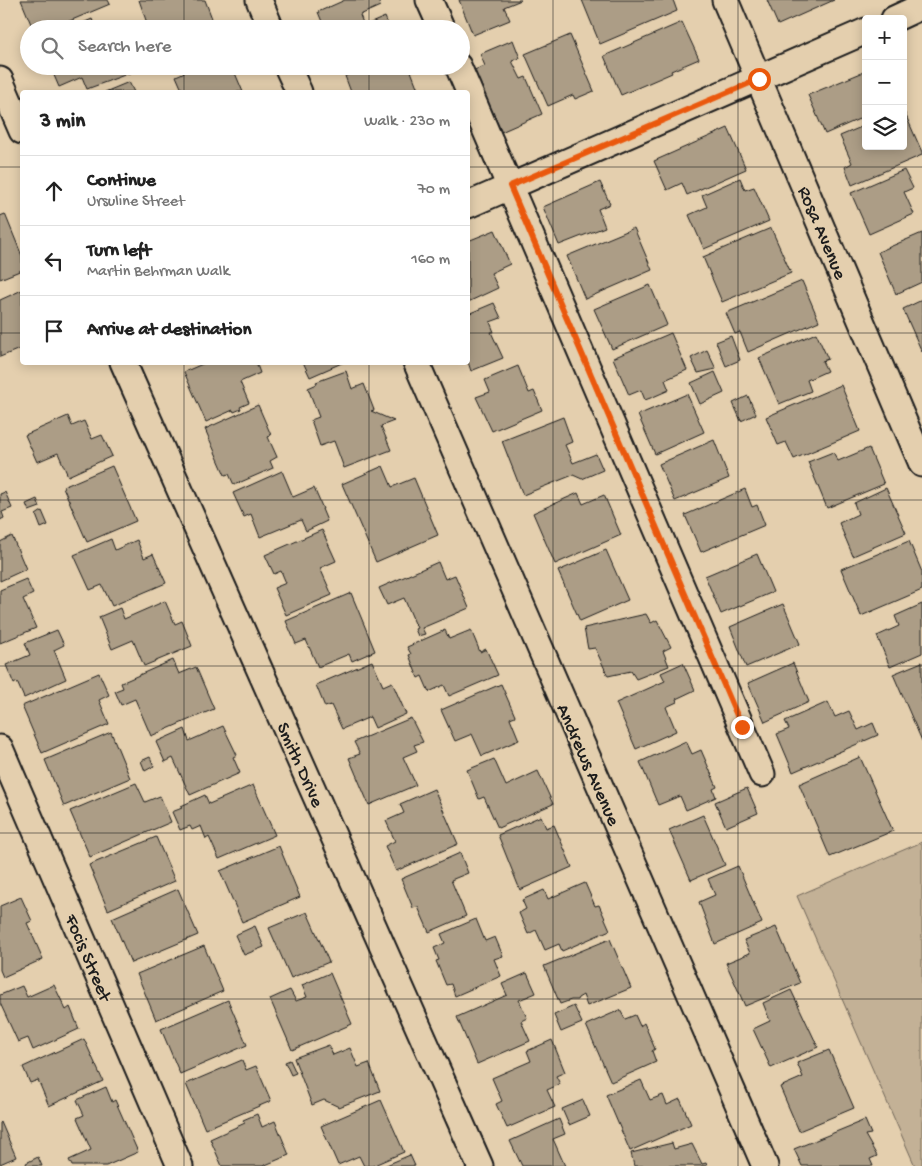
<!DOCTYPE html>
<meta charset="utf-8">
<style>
body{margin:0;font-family:"Gochi Hand",sans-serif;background:#f6f6f6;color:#222}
.controls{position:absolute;right:15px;top:15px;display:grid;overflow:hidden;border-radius:5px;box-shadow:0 2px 12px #0003}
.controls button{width:45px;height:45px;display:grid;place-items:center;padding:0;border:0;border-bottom:1px solid #e0e0e0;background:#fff;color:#222;font:25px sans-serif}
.stop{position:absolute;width:15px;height:15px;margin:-11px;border:4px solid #ea580c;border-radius:50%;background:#fff}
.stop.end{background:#ea580c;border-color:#fff;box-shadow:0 1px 5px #0008}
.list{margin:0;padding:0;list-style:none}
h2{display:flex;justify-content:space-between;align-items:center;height:65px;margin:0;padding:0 20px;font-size:21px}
h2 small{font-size:16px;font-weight:400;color:#767676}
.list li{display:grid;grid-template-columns:32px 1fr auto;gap:15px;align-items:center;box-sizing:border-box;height:70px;padding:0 20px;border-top:1px solid #e0e0e0}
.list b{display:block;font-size:19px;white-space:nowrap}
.list p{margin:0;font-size:16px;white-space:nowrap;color:#767676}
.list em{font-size:16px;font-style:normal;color:#767676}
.icon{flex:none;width:28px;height:28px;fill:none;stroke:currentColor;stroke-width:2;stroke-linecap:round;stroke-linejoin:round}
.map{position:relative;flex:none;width:922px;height:1166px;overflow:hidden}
.search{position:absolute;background:#fff;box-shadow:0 2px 12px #0003;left:20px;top:20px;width:450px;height:55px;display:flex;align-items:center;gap:12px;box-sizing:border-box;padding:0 18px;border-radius:28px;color:#767676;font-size:19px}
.panel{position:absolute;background:#fff;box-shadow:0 2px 12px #0003;left:20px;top:90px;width:450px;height:275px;border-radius:5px}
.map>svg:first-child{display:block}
</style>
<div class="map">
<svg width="922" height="1166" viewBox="0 0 922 1166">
<rect width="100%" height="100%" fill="#e4cfae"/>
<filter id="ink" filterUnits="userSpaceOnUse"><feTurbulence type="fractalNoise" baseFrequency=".02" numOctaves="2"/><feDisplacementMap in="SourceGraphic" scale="10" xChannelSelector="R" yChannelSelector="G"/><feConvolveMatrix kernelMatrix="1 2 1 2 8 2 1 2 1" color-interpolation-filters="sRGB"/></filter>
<g filter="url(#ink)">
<!-- green -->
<path fill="#c3b196" stroke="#706659" d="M922,842V1166H915L797,896Z"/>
<!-- building -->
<path fill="#ac9d86" stroke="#1c1c1c" d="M21,0H108L110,4L60,25L58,21L41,29H33Z
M139,0H205L216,29H149Z
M345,0H378L380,6L360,15L364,26L385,17L390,29H325L318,12Z
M459,0H521L504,7L510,20L473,35Z
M582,0H673L677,11L600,44Z
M767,0H834L778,25Z
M92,19L96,29H69Z
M682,22L699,59L671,71L672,73L621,95L604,56Z
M570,35L594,91L575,99L573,95L548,106L525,54Z
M513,40L520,58L512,61L521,79L526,77L542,114L501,132L474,70L485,66L480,54Z
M50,66H127L130,73L87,89L82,77L59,87Z
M182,66H232L243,92H183L176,76L185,72Z
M369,66H409L419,92H351L345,76Z
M866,71V116L825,134L808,95Z
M129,82L134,92H105Z
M903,109L922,152V155L852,185L845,167L852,163L840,136L866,125V146H903Z
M728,128L746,169L687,195L682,183L667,190L654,161Z
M904,170L913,188L904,192L914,214L869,234L851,193Z
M740,178L745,190L754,187L769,221L704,249L689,215L707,207L702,195Z
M600,182L610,204L598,209L605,227L559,245L543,207Z
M5,214L22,256V270L0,279V216Z
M634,228L652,270L585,299L567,256Z
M771,228L791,273L722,302L703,257Z
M495,230L510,264L491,273L498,288L468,302V241Z
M922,233V282L896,294L878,252Z
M802,281L819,321L748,352L740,332L735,334L726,313Z
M650,285L667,325L612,349L594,309Z
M22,290V348L0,357V300Z
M922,300V352L903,309Z
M494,303L501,318L490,322L494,332H491L503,358L471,371L468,362V314Z
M671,333L687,370L665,380L669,390L653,397L645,400L641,390L629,395L613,358Z
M816,333L828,359L822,361L827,371L807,380L811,391L779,404L759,358Z
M731,336L740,360L726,366L716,342Z
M707,350L716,369L698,373L691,358Z
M207,362H256L260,373L240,382L249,403L240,407L241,409L234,412L233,410L206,422L184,372Z
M303,362H344L310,377Z
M518,366L529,393L534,391L542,410L492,431L476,397L490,392L485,380Z
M346,371L352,389L364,384L374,410L371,411L394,421L381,426L391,450L344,468L334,441L320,446L311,420L319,417L308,388L317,384L316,382Z
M715,372L724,393L700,404L691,383Z
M841,385L860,431L794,459L786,442L778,445L766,417Z
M687,394L704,432L655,454L638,415Z
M748,396L756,414L741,421L733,403Z
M258,405L271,435L268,437L277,457L270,461L273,468L234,485L229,474L225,475L205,429Z
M68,416L72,426L84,421L92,439L102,435L112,456L68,476L58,453L37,462L25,435Z
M563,417L572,442L565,445L573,463L596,454L603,470L582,479L573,475L523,495L502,441Z
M714,440L729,478L675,501L659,464Z
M869,448L884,484L827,508L808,462L833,452L838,461Z
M112,466L136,521L87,542L63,487Z
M383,466L392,487L414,478L438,535L376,562L342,484Z
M282,471L293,497L314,488L323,509H322L327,521L306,531L301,520L260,537L251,514L244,517L233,493Z
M886,488L906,533L853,556L839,523L858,514L854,503Z
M745,489L752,507L757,505L765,525L701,552L685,515Z
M5,492L12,508L2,512L4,518L0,520V494Z
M578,493L583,504L604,495L621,535L555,564L533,513Z
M37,499L40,507L29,511L26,504Z
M42,511L48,525L41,528L36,515Z
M322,530L336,561L320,568L332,595L286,615L274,588L286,583L281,571L274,574L265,555Z
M12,536L26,569L0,581V542Z
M111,539L115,550L137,540L144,558L153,554L166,583L112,606L102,585L90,590L74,555Z
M909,541L922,572V590L861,616L841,569Z
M606,550L628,600L580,621L558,571Z
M757,554L773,592L721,614L705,576Z
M438,562L445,579L455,575L469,608L422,628L425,634L418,636L415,629L417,628L404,598L387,605L379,588Z
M26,579L33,594L23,599L36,628L0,643V590Z
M351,593L375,651L352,661L349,654L318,667L306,640L296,644L286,621Z
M165,601L175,624L182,621L192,646L144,666L133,640L112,649L99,617L120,608L124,619Z
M783,604L800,644L746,667L730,627Z
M922,604V653L890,667L877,636L899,626L895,616Z
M646,614L651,623L657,620L671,647L663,651L669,666L636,679L631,671L608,676L595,648L588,649L584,628Z
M57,630L64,645L54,650L66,679L24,698L17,682L14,684L6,665L30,655L25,643Z
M445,630L449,639L471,630L480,652L486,649L498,675L449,696L444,685L429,692L422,676L418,678L409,655L411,654L407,647Z
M173,660L179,674L196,667L214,709L151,736L135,699L121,705L115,691L123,688L121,683Z
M372,661L383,686L392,682L406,714L375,728L370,717L342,729L331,705L325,707L316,685Z
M922,662V741L893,674Z
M683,663L695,690L676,699L677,702L666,707L676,731L636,749L616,703L665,681L661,673Z
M793,663L809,702L765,722L748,683Z
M99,673L109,695L99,700L109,724L42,753L22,706Z
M501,684L515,716L510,718L519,740L482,756L472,734L455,741L441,710Z
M828,702L835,717L849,711L858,730L873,723L878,735L793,772L777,734L789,729L785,721Z
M411,718L423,742L414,745L417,751L403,757L416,785L369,805L349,758L360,754L354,742Z
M223,726L237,755L233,757L240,773L190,795L173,758L165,762L156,742L185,729L189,741Z
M111,732L130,778L64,806L45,760Z
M686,741L692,754L701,750L717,787L713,789L716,797L686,810L680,796L658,805L640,762Z
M150,757L154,766L145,771L141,761Z
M860,757L893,831L830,857L799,784Z
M494,759L506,786L538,771L553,804L498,828L484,797L479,799L467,770Z
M136,783L145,802L160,796L171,822L90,857L70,811Z
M253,785L275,835L219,859L209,837L206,839L201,826L192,830L190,826L180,830L172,812L182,808L181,806L205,795L209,804Z
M747,788L758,813L726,827L715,802Z
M434,789L458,844L396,871L385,846L395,841L386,821L404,813L400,804Z
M703,815L725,865L691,880L669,830Z
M541,816L546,828L554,825L572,867L520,890L498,835Z
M156,837L175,881L108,910L89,865Z
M279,846L300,897L242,922L220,871Z
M460,853L468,873L451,880L466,916L429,932L418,907L413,908L401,879Z
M738,866L762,923L715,944L699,902L715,895L708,879Z
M585,883L595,906L599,905L610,930L562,951L559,944L545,950L536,930L528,934L519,913L526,909L522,900L544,890L548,899Z
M178,889L198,935L131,963L112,918Z
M21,897L32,921L27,923L43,959L3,977L0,970V906Z
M307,912L329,962L291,978L269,928Z
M476,919L485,941L495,937L503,956L494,959L501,976L455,996L451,984L446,985L436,961L439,960L434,948L445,943L441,934Z
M255,926L264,947L244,955L235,935Z
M776,927L800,983L745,1006L726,963L750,953L744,940Z
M610,939L631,988L587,1006L583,995L578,998L577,1000H571L560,1004L544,966Z
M204,946L223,991L156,1020L137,974Z
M330,973L352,1024L292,1050L270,999L290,990L296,1001L307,997L302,985Z
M527,973L536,993L519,1000L527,1018L521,1021L530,1041L477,1064L457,1017L507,995L502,984Z
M54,985L66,1010L70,1007L79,1029L33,1050L28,1038L18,1042L0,1003V995L22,986L27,997Z
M791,990L818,1047L771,1068L753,1029L770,1021L763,1003Z
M228,1000L247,1045L180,1074L161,1029Z
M574,1006L582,1023L561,1032L554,1015Z
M620,1010L625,1019L635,1015L640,1026L644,1023L655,1049L652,1051L656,1062L611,1082L586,1025Z
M84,1039L103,1081L49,1106L38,1080L30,1083L23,1067Z
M552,1040L565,1072L556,1076L560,1084L547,1090L555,1107L507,1128L496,1104L502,1101L492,1078L531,1061L527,1051Z
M329,1045L333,1055L350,1048L358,1067L369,1063L380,1091L339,1107L324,1100L312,1105L294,1058Z
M829,1050L854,1108L799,1131L780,1087L803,1077L797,1063Z
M242,1060L246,1070L256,1066L271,1101L205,1129L186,1084Z
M290,1060L296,1073L291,1075L285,1062Z
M641,1080L650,1100L663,1095L667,1105L680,1099L691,1124L630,1151L606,1095Z
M106,1087L112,1102L115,1100L138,1152L106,1166H72L69,1160L91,1150L77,1118L84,1115L77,1100Z
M381,1100L404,1152L372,1166H364L359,1156L338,1165L321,1126Z
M583,1100L590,1116L569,1125L562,1109Z
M257,1114L262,1127L275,1121L289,1155L263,1166H222L210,1139L245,1123L243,1120Z
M559,1119L565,1134L553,1139L565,1166H522L510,1141Z
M865,1120L871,1134L865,1135L877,1156L870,1159L873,1166H802L794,1149Z
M1,1122L16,1157L0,1164V1123Z
M672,1143L674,1149L692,1144L702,1164L706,1163L707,1166H634L631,1153Z
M410,1155L415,1166H384Z
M38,1157L42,1166H27L26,1163Z"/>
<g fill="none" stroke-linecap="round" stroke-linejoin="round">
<!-- minor casing -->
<g stroke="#1c1c1c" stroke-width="29">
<path id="minor" d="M259,0L271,29
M429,0L442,29
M725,0L922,464
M894,19L922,6
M287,66L299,92
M458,66L762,774
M0,80L22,131
M468,205L866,31
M123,362L480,1166
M416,362L765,1166
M0,748L180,1166"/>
</g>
<!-- minor -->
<use href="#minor" stroke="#e4cfae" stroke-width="25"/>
</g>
</g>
<g fill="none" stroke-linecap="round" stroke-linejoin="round" filter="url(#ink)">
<!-- route -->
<path stroke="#ea580c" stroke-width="6" d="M742,727L510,186L759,79"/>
</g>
<!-- grid -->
<path fill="none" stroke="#1c1c1c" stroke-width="1" stroke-opacity="0.55" d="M184,0V29M369,0V29M553,0V1166M738,0V1166M184,66V92M369,66V92M0,167H22M468,167H922M0,333H22M468,333H922M184,362V1166M369,362V1166M0,500H922M0,666H922M0,833H922M0,999H922"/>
<g text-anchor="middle" stroke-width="4" stroke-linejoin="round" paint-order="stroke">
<!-- street labels -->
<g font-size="19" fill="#1c1c1c" stroke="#e4cfae">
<text transform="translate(824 232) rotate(67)" y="7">Rosa Avenue</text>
<text transform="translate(302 764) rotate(66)" y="7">Smith Drive</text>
<text transform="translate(590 764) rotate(66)" y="7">Andrews Avenue</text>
<text transform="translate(90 957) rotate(67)" y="7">Focis Street</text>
</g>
</g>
</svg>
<div class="controls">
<button>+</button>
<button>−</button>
<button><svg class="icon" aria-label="layers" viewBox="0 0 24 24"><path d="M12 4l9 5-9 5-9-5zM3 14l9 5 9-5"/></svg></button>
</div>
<div class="stop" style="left:759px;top:79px"></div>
<div class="stop end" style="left:742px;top:727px"></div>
<div class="search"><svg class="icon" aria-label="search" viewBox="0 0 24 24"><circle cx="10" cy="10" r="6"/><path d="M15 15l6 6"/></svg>Search here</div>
<section class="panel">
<h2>3 min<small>Walk · 230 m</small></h2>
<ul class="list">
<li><svg class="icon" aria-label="ahead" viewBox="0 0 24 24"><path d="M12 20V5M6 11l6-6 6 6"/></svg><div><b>Continue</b><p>Ursuline Street</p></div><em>70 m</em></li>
<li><svg class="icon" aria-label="left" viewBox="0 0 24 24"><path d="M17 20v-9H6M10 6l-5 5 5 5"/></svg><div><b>Turn left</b><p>Martin Behrman Walk</p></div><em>160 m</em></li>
<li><svg class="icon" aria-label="arrive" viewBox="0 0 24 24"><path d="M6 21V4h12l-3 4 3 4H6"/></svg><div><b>Arrive at destination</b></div></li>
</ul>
</section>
</div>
